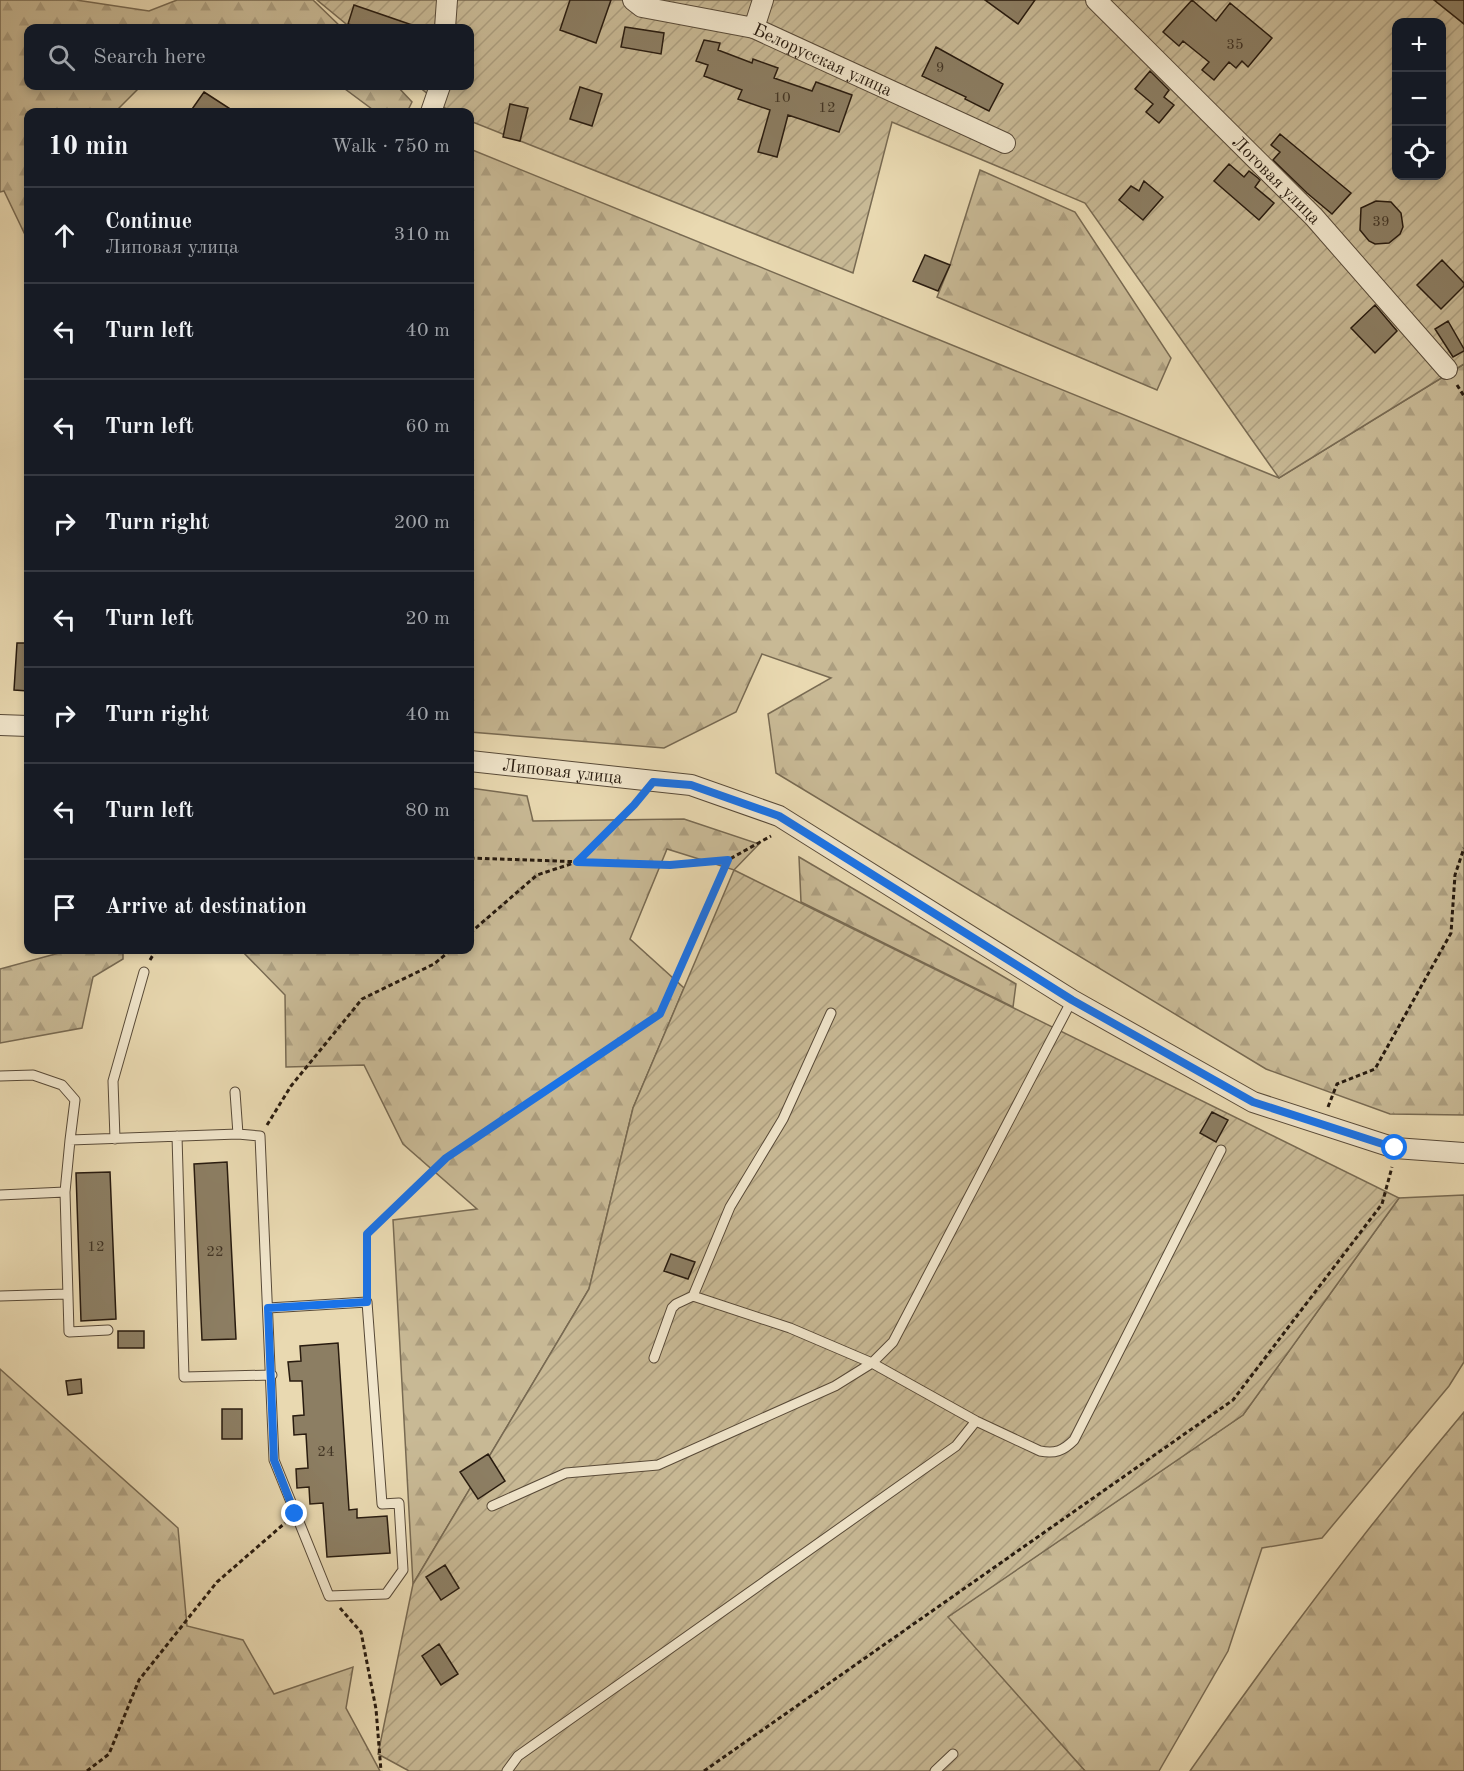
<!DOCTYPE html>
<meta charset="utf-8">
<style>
body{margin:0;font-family:"Old Standard TT",serif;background:#20242c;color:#f1f3f6}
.controls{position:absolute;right:18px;top:18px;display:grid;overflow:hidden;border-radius:12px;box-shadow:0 3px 9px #0003}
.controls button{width:54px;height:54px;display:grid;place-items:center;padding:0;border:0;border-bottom:2px solid #363941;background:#171b24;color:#f1f3f6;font:30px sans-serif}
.stop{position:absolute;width:18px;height:18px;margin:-14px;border:4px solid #1a73e8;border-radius:50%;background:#fff}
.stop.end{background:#1a73e8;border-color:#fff;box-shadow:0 2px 6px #0008}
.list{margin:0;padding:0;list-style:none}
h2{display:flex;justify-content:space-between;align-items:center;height:78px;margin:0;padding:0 24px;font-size:26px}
h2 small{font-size:20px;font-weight:400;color:#9ea1a6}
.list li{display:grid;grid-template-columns:39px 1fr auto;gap:18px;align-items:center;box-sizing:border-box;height:96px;padding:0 24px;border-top:2px solid #363941}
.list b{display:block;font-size:22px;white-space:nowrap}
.list p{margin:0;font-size:20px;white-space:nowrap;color:#9ea1a6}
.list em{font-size:20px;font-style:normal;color:#9ea1a6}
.icon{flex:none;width:33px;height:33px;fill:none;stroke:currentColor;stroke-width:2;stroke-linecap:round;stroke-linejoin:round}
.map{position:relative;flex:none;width:1464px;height:1771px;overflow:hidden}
.search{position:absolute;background:#171b24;box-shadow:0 3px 9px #0003;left:24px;top:24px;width:450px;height:66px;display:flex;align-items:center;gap:15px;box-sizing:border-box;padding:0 21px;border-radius:12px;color:#9ea1a6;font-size:22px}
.panel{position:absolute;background:#171b24;box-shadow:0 3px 9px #0003;left:24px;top:108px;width:450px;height:846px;border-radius:12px}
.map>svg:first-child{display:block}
</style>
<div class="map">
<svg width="1464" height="1771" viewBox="0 0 1464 1771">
<defs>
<pattern id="forest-firs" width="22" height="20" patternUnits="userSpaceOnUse" patternTransform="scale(1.5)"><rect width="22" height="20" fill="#c8b995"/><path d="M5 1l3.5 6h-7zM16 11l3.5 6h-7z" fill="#ac9e7f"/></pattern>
<pattern id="garden-furrows" width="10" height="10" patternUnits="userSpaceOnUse" patternTransform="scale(1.5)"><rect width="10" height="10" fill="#c8b995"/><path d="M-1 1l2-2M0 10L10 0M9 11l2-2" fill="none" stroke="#ac9e7f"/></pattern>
</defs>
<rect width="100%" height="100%" fill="#e9d9b1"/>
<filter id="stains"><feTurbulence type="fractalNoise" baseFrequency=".00333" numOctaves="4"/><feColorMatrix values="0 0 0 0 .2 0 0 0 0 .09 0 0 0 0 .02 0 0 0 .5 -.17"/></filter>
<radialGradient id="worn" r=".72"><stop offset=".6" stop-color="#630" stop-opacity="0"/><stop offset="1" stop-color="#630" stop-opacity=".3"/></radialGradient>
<!-- forest -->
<path fill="url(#forest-firs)" stroke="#786a52" stroke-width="1.5" d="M0,0H76L149,11L177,0H313L342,28H28V86H141L115,112H28V241L4,191L0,192Z
M341,86H397L412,102L407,112H376Z
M470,149L1279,478L1464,364V1115L1390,1114L1266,1069L776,773L768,714L831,678L762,654L736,712L664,748L470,732Z
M980,170L1075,212L1171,358L1157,390L937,297L950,265Z
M470,788L527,796L533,821L684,819L759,844L734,870L667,849L630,939L684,988L633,1108L589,1289L413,1584L393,1220L477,1209L403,1144L364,1065L286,1067L285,995L241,950H470Z
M799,857L1016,984L1013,1007L801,902Z
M70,950H123V959L93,977L82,1028L0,1043V969Z
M1464,1195V1362L1449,1386L1322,1538L1262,1548L1228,1651L1159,1771H1085L947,1617L1243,1415L1399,1198Z
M0,1369L178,1528L187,1626L243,1640L274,1694L353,1667L346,1708L380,1771H0Z
M1464,1412V1771H1190C1276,1647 1367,1527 1464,1412Z"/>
<!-- garden -->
<path fill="url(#garden-furrows)" stroke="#786a52" stroke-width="1.5" fill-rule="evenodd" d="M317,0H1464V364L1279,478L1085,203L892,122L853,273L470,121V112H450L418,86H470V28H351ZM1396,22H1442V176H1396Z
M734,870L1399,1198L1243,1415L948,1617L1085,1771H409L378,1754L413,1584L589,1289L633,1108Z"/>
<!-- building -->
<path fill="#8c7e63" stroke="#281b0f" stroke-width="1.5" d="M570,0H611L596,43L560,30Z
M985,0H1035L1018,24Z
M1192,0L1216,21L1230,3L1272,38L1248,67L1242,61L1236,68L1229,62L1214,80L1202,70L1209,62L1183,41L1179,46L1163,32Z
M1434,0H1464V24Z
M354,5L415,26L414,28H362L348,24Z
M625,27L664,33L661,54L621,47Z
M704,40L720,43L718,50L752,63L753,59L778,68L774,78L812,91L816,82L852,95L839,132L788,115L777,157L758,152L770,110L738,99L742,90L704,76L708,65L696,61Z
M936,47L1003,84L989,111L965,99L966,97L922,76Z
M1150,71L1169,90L1164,97L1174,105L1159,123L1146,112L1153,104L1135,89Z
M580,87L602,94L592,126L570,119Z
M204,92L235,112H190Z
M510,104L528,108L520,141L503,137Z
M1280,134L1351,193L1332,214L1307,193L1273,160L1280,152L1271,145Z
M1229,164L1244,177L1249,171L1258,178L1260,180L1255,187L1274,203L1259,220L1214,181Z
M1144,181L1163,197L1143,220L1119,200L1131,186L1139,191Z
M1376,201L1391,202L1401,213L1403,227L1400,234L1389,243L1375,244L1369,241L1360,230L1361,208Z
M925,255L950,265L938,291L913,281Z
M1442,260L1464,283V286L1441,309L1417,285Z
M1375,305L1397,331L1375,353L1351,328Z
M1448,321L1464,349V351L1453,357L1435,329Z
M17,643H28V691L14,690Z
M1212,1112L1228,1120L1216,1142L1200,1133Z
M227,1162L236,1339L202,1340L194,1164Z
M110,1172L116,1319L81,1321L76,1173Z
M671,1254L695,1262L688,1279L664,1271Z
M118,1331H144V1348H118Z
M338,1343L349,1510L357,1509V1518L387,1516L390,1553L327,1557L323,1503L310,1504L309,1487L297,1488L296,1469L308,1468L306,1434L294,1435L293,1416L304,1415L302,1381H290L288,1362L301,1361L300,1346Z
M81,1379L82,1393L68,1395L66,1381Z
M222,1409H242V1439H222Z
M488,1454L505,1481L478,1499L460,1472Z
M445,1565L459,1588L441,1600L426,1577Z
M439,1644L458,1674L441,1685L422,1656Z"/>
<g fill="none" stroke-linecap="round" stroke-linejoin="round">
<!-- service casing -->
<g stroke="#584a38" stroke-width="11">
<path id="service" d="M831,1013L783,1119L730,1207L693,1296L790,1328L872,1363L976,1421L1040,1451C1055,1454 1063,1451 1074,1440L1221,1150
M0,1076L33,1075L62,1085L75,1100L70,1140
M235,1092L238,1134
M177,1136L184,1377L272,1375
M115,1139L113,1081L144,972
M0,1195L65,1192
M0,1296L67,1294
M108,1330L69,1332L65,1192L70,1140L238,1134L260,1136L274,1460L329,1596L386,1594L403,1570L399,1503L382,1504L367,1302L268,1308
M654,1358L672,1308L676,1304L693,1296
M492,1506L566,1473L658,1465L835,1386L872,1363L893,1342L1072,1000
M507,1771L518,1756L956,1446L976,1421
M935,1771L953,1754"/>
</g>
<!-- minor casing -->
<g stroke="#584a38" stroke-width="22">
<g id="minor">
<path id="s1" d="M633,0L642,7L754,28L1005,143"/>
<path id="s2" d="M1096,0L1314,217L1447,369"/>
<path d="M445,28L447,0"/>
<path d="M754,28L763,0"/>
<path d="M431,112L440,86"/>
<path d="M0,725L28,726"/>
<path id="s3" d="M470,761L691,785L779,816L1072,1000L1253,1102L1395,1148L1464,1153"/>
</g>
</g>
<!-- path -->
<path stroke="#281b0f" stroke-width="3" stroke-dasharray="4.5 3" stroke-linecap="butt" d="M1457,385L1464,396
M470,858L671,865L728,860
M470,933L537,875L577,862L639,798
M150,960L156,950
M1328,1107L1337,1084L1375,1069L1451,933L1455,875L1464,848
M267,1125L291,1086L362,999L434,964L451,950
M367,1288V1235L446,1158L660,1014L728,860L771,836
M340,1608L361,1632L376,1709L381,1771
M87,1771L109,1754L139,1680L217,1582L285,1523
M704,1771L1233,1400L1382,1204L1392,1167"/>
<!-- service -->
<use href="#service" stroke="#f1e6cc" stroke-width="9"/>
<!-- minor -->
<use href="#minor" stroke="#f1e6cc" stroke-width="20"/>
</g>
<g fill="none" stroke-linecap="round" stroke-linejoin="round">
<!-- route -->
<path stroke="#1a73e8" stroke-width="8" d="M295,1514L274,1460L268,1308L367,1302V1234L446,1158L660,1014L728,860L670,865L577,862L634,805L653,782L691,785L779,816L1072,1000L1253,1102L1395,1148"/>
</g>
<g text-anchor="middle" stroke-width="4.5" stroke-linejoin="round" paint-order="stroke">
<!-- number labels -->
<g font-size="15" fill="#413424">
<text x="1235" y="49">35</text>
<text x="940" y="72">9</text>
<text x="782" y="102">10</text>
<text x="827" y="112">12</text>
<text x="1381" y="226">39</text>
<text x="96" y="1251">12</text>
<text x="215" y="1256">22</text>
<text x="326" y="1456">24</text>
</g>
<!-- street labels -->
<g font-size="18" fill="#281b0f" stroke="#f1e6cc">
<text dy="6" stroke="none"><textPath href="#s1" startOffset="201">Белорусская улица</textPath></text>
<text dy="6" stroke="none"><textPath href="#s2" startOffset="255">Логовая улица</textPath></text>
<text dy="6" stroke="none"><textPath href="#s3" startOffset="93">Липовая улица</textPath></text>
</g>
</g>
<rect width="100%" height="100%" filter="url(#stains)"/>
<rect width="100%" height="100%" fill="url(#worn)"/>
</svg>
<div class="controls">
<button>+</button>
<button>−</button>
<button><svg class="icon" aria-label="locate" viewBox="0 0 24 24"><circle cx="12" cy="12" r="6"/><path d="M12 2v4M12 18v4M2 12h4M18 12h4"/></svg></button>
</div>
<div class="stop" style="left:1395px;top:1148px"></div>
<div class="stop end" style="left:295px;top:1514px"></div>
<div class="search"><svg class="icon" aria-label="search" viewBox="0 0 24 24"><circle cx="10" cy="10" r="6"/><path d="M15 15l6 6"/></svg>Search here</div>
<section class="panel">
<h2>10 min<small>Walk · 750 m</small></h2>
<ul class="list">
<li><svg class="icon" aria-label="ahead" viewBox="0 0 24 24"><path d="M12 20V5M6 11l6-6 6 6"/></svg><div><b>Continue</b><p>Липовая улица</p></div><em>310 m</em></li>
<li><svg class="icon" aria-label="left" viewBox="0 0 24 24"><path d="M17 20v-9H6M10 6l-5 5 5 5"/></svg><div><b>Turn left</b></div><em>40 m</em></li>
<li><svg class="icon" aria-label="left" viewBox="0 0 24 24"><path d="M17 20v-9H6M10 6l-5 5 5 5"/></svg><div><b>Turn left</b></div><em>60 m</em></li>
<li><svg class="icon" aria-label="right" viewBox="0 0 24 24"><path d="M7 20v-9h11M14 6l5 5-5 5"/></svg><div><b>Turn right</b></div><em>200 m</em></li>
<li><svg class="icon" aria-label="left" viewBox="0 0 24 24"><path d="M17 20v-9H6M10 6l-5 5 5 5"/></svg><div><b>Turn left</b></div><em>20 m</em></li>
<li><svg class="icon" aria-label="right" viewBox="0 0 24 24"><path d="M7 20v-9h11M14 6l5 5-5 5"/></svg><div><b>Turn right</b></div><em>40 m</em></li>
<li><svg class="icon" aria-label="left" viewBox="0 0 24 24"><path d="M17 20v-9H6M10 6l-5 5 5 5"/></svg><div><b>Turn left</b></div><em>80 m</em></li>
<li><svg class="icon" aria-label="arrive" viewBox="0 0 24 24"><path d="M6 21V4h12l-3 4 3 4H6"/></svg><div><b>Arrive at destination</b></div></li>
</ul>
</section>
</div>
